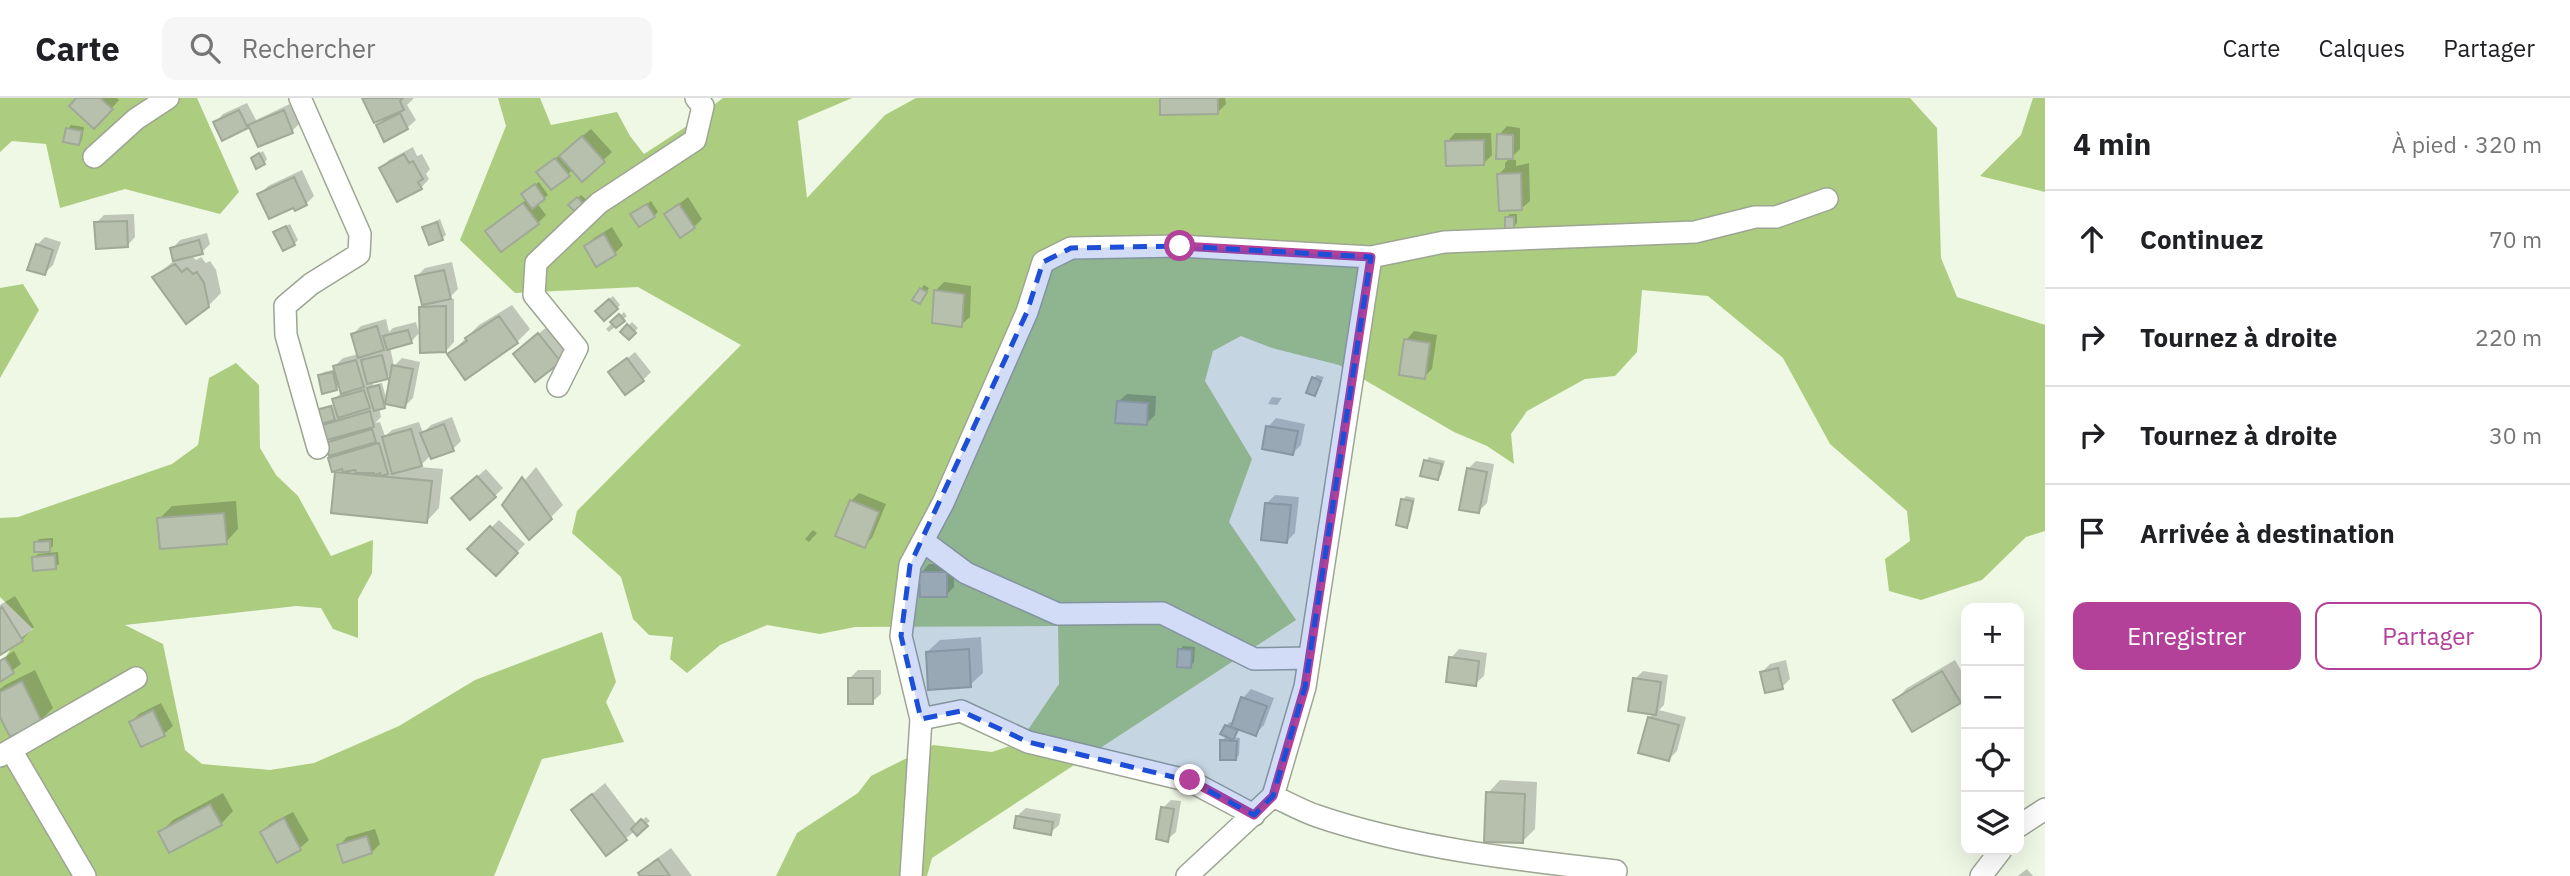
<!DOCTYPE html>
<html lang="fr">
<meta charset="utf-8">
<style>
body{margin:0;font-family:"IBM Plex Sans",sans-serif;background:#f6f6f6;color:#202124}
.controls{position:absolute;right:21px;bottom:21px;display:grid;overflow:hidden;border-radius:14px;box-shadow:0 7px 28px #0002}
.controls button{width:63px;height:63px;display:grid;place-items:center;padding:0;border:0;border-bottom:2px solid #e0e0e0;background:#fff;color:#202124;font:35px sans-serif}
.stop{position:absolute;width:21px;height:21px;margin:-16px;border:5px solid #b34099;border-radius:50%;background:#fff}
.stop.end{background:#b34099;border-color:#fff;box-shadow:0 2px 7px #0008}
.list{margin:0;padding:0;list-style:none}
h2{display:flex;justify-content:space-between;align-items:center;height:91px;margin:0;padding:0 28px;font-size:30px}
h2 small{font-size:23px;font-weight:400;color:#757577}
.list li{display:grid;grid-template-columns:46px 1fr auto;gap:21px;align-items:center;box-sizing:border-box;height:98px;padding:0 28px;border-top:2px solid #e0e0e0}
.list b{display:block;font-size:26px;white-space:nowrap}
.list em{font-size:23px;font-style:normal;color:#757577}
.actions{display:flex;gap:14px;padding:21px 28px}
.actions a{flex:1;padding:16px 0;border:2px solid #b34099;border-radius:14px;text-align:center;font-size:24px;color:#b34099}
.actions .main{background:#b34099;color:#fff}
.icon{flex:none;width:38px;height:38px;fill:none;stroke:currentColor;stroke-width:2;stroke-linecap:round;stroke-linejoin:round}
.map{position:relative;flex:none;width:2045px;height:778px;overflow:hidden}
header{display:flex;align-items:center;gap:42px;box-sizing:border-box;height:98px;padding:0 35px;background:#fff;border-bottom:2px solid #e0e0e0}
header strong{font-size:33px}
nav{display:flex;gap:38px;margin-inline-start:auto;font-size:24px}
.search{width:490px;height:63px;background:#f6f6f6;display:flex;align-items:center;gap:18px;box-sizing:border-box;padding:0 24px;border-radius:14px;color:#757577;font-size:26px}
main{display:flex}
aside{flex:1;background:#fff}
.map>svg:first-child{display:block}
</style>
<header>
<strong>Carte</strong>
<div class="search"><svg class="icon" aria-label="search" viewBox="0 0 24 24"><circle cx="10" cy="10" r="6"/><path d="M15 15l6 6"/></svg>Rechercher</div>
<nav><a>Carte</a><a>Calques</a><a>Partager</a></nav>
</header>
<main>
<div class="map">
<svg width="2045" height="778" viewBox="0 0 2045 778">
<rect width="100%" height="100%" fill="#eff7e5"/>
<!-- forest -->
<path fill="#accd7f" d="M0,0H197L239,94L220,116L125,91L60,110L46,46L12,43L0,54Z
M498,0H540L551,27L617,14L630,38L644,56L684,30L723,0H852L798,23L807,100L885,17L916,0H1910L1937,30L1941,160L1957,199L2045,227V433L2026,439L1982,482L1921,502L1889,493L1885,461L1910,443L1907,413L1830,346L1783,260L1708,198L1642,192L1637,254L1615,278L1585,281L1527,313L1511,336L1514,366L1487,348L1454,334L1339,267L1272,250L1241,238L1213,253L1205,283L1252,361L1229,424L1296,522L932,760L927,778H776L797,735L858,695L871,678L933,647L992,654L1019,645L1059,586L1058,528L855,529L820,536L767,527L720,547L687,575L670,561L673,539L649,537L633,521L621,479L572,435L577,413L741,247L638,189L515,195L460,142L506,28Z
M2033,0H2045V94L1980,78L2021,37Z
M23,186L39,212L0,280V190Z
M236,265L259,287L260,350L276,377L298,398L331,458L373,442L372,475L358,501V540L333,531L321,510L296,508L125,527L163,546L185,652L202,666L270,672L314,665L399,628L475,582L602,534L616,584L606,604L624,644L542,661L494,778H0V568L14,546L33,531L0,499V420L18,419L172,366L198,347L209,280Z"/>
<!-- shadow -->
<path fill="#0003" fill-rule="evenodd" d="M79,0H117L119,2L102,21Z
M364,0H414L407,7L416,22L407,30L378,28L388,17Z
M1161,0H1225L1226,6L1217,15Z
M247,5L256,22L292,5L300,25L292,33L258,47L250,26L247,29L215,25L223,16Z
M71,27L84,29L82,42L79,45L68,31Z
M1507,28L1520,30V51L1509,62H1516V68L1529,65L1530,103L1521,111L1499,76L1505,70V65L1511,59L1499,37Z
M591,31L612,54L582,82L573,72L568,76L539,74Z
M1455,35H1491L1492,57L1484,65L1447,44Z
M413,49L417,58L422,56L430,71L426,76L429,81L421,90L381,70L389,62Z
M263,53L267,61L264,65L253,60Z
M302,72L314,98L306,106L259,97L268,88Z
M539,84L548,97L537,105L546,117L538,125L487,133L527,101V92Z
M581,97L588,103L578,114L571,107Z
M688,99L702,121L694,129L666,116Z
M651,103L658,114L654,118L632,116Z
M134,116L135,139L127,148L96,125L104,117Z
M1510,116H1517V125L1513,129L1506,120Z
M440,121L446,137L442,140L424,129Z
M290,126L298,142L294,146L275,134Z
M612,129L623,147L615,155L597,166L586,148L594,140Z
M207,135L210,146L202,154L191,157L196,162L201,159L206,165L210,163L216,172L221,195L208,208L154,179L175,162L172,151L180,142Z
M45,139L61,144L53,167L45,175L37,147Z
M452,164L458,191L448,201H454V244L446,253L421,209L423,207L417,178L425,170Z
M944,184L971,188L970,219L961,227L935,193Z
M924,187L929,190L920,204L921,191Z
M613,198L620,207L617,210L601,209Z
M512,207L530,231L517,244L449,257L479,227Z
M624,214L627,218L609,234L606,231Z
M386,221L389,234L393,230L416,224L419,235L411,244L390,249L394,268L402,260L420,264L413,300L405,308L388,305L379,310L381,319L375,325L380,324L385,338L392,332L419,324L423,335L431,327L452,319L461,343L453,351L431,357L419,369L443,371L439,410L427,423L337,374L342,369L333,371L327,346L334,338L321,328L327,323L315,314L319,310L335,306L334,302L342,294L340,287L336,291L320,277L324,274L336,271L335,268L343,260L359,256L353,236L361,228ZM393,273L387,303L382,285L373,287L372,283L387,279Z
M632,224L638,230L629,240L622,234Z
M547,229L568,254L560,262L523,248Z
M1414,233L1437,237L1432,271L1424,279L1406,242Z
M635,254L651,274L643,282L610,275Z
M1317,277L1324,279L1314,296V280Z
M1127,296L1156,298L1155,317L1147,325L1118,304Z
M1272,299L1282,300L1277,307L1268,306Z
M1276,320L1305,326L1301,347L1293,355L1268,329Z
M1429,359L1445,363L1441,377L1438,380L1426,363Z
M1476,363L1494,366L1487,405L1479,413L1468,371Z
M536,369L563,407L550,420L504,407Z
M486,371L503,390L495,398L462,392Z
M859,395L886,406L872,440L864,448L851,403Z
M1275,397L1299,399L1295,435L1287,443L1267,405Z
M1406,398L1415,400L1410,424L1407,428L1403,402Z
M236,403L238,431L226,444L159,421L172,408Z
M499,422L525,446L496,476L470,451Z
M813,432L817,435L809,444L805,441Z
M53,440V448L47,455L36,445L39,441Z
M58,454L59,466L55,469L34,460L38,456Z
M929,466H954V489L946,497L921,475Z
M15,498L34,529L22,542L0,555V507Z
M981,539L983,575L970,587L927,554L940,542Z
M1183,548L1195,549L1194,564L1191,568L1180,552Z
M1459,551L1487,555L1484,578L1475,586L1451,560Z
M14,553L21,566L0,582V562Z
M1786,562L1790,581L1782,589L1761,575L1770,566Z
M1955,562L1966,581V597L1960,604L1895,602L1907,590Z
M35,572L53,610L41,622L0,615V591L5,587Z
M858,572H881V596L872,604L850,580Z
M1643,573L1668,577L1664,607L1659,612L1686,619L1677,653L1669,661L1649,620L1654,615L1635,581Z
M1251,591L1274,600L1264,627L1255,636L1239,630L1233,639L1240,640L1239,657L1236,661L1222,643L1227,637L1226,628L1230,624L1234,626L1243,600Z
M161,605L173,628L164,636L142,647L131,624L139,616Z
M1500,682L1537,684L1535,731L1522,744L1488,695Z
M605,685L637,727L646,719L650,723L637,735L635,733L606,756L573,712Z
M223,695L233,713L221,726L160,735L173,722Z
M1171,702L1181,703L1176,734L1167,742L1163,710Z
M1026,710L1061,716L1059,727L1050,735L1017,718Z
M293,714L309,742L300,750L278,762L262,734L270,726Z
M375,731L380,746L372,754L339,748L347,739Z
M671,750L692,778H642L640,775L653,763Z
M2027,771L2033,778H2018L2019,777Z"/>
<!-- building -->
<path fill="#b7bfad" stroke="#a0a897" stroke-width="2" d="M76,0H100L113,11L94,31L69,8Z
M362,0H403L400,3L404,12L374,25Z
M1160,0H1218V16L1160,17Z
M239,12L248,30L222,43L213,24Z
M284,12L293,35L258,49L248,27Z
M400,15L408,31L384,44L376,27Z
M66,30L82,33L79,47L63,44Z
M1497,36L1513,37V61H1496Z
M582,38L605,64L582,84L559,58Z
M1484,42V67L1446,68L1445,43Z
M259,55L265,66L256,71L251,60Z
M404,56L409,65L413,63L423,81L418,84L422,91L397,104L379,70Z
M555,60L570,78L551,92L536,74Z
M1521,75L1522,112L1499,113L1497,76Z
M294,79L307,107L295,113L293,110L269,121L257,96Z
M535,86L545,101L532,111L521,96Z
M577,99L586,108L578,116L568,107Z
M523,105L539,126L501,154L485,133Z
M647,106L655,119L639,129L630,116Z
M679,106L695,130L680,140L664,116Z
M1505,119H1514V131H1505Z
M127,123L128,149L96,151L94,124Z
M437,124L443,142L429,147L422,129Z
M286,128L295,147L283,153L273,134Z
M604,136L616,157L596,169L584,148Z
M199,142L203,156L173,163L170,150Z
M36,146L53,152L45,177L27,172Z
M175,166L182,174L187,170L193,176L197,174L204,185L209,209L186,226L152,179Z
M444,172L451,201L422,207L415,178Z
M920,190L927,194L920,206L912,202Z
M934,192L964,196L962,229L932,225Z
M609,201L618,211L604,223L595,213Z
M446,208V254L420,255L419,209Z
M619,216L625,223L616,230L610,224Z
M499,218L518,245L465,282L447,256L467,243L465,240Z
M627,226L636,235L629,242L620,234Z
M377,228L384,252L358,260L351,236Z
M408,232L412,245L387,252L383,238Z
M538,235L561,264L535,284L513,256Z
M1404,241L1430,245L1425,281L1399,277Z
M382,257L388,281L367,286L361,262Z
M627,260L644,283L625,297L608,274Z
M356,262L364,289L341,296L333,268Z
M392,267L413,271L405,310L385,306Z
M333,274L337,292L322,296L318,277Z
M1312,279L1321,283L1315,298L1306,295Z
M379,287L385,310L374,313L367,290Z
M364,292L370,310L338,320L332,301Z
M1117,303L1148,305L1147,327L1115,325Z
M331,308L335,322L317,327L313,313Z
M370,313L374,329L323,343L319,328Z
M444,326L454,353L431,361L420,335Z
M1266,328L1298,333L1293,357L1262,351Z
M372,331L376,344L329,358L325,345Z
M411,331L422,368L392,376L382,339Z
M379,345L388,376L381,378L380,375L375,377L374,375H356L355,372L343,374L342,371L332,374L328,360Z
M1424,362L1442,366L1438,382L1420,378Z
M1467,370L1487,374L1479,415L1459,412Z
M335,374L432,383L427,425L331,415Z
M477,378L496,399L470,422L451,400Z
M522,379L552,421L529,442L502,407Z
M1401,401L1413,403L1407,430L1396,427Z
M850,402L879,414L865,450L835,438Z
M1265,405L1291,407L1287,445L1261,442Z
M224,415L227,446L160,451L157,420Z
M490,428L518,455L496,478L467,451Z
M50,443V454H34V444Z
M55,457L56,471L33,473L32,459Z
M919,474H947V499H920Z
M2,509L23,543L0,557V511Z
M969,551L971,589L928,592L926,554Z
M1178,551L1192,552L1191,570L1177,569Z
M1449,559L1479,563L1476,588L1446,584Z
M5,560L14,575L0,584V563Z
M1778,570L1783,591L1765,595L1760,574Z
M1942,573L1961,605L1912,634L1893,602Z
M848,580H873V606H848Z
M1633,580L1661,584L1656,617L1628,613Z
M22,583L42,624L10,639L0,619V594Z
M1241,599L1267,608L1256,638L1231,629Z
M153,612L165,638L141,649L129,624Z
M1648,619L1679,627L1669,663L1638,655Z
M1225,627L1238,632L1233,642L1220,636Z
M1220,642L1237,643L1236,662H1220Z
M1486,694L1525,696L1523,745L1484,744Z
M592,696L627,742L606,758L571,712Z
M210,706L222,727L169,755L158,734Z
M1161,709L1174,711L1168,744L1156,741Z
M1016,718L1053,724L1051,737L1014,730Z
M284,720L301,752L277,765L260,734Z
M641,721L648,728L637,738L631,731Z
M367,738L372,755L343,765L337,747Z
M658,761L670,778H640L638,775Z"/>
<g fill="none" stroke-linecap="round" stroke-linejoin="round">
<!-- minor casing -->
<g stroke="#9da593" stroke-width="24">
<path id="minor" d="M300,0L360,136L359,156L311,186L285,208L286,237L318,350
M94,59L136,21L168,0
M558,288L577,250L534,197L536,165L599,105L695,42L703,8L696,0
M923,443L966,475L1058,516L1162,515L1254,561L1309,560
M921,621L961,613L1028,644L1190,683L1254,717
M11,652L85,778
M0,658L136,580
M1273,698C1288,705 1302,713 1317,718C1411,750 1518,762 1616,773
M2019,728L2045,711
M911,778L921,621L901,538L910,467L943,405L1027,214L1043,164L1071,150L1180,148L1371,159L1444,144L1695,134L1755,119H1776L1827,101
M1187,778L1273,698L1305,589L1371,159
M1981,778L2001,752"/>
</g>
<!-- minor -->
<use href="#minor" stroke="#fff" stroke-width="21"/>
</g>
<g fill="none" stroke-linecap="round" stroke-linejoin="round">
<!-- route -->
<path stroke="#b34099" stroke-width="9" d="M1180,148L1371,159L1305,589L1273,698L1254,717L1190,682"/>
</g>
<!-- marked area -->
<path fill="#1d4ed8" fill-opacity="0.2" stroke="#1d4ed8" stroke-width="5" stroke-dasharray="14 9" stroke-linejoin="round" d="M1180,148L1371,159L1305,589L1273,698L1254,717L1190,683L1028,644L961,613L921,621L901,538L910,467L1027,214L1043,164L1071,150Z"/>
</svg>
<div class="controls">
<button>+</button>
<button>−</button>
<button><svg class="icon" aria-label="locate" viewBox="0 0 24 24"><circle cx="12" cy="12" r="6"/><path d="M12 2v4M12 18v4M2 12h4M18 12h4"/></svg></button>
<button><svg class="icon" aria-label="layers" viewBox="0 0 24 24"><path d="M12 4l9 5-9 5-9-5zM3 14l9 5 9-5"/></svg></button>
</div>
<div class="stop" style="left:1180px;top:148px"></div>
<div class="stop end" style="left:1190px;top:682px"></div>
</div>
<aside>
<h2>4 min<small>À pied · 320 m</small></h2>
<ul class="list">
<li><svg class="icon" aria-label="ahead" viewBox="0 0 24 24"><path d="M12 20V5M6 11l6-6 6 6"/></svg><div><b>Continuez</b></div><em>70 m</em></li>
<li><svg class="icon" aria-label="right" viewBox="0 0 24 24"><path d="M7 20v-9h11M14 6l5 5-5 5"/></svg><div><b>Tournez à droite</b></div><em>220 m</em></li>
<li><svg class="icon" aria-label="right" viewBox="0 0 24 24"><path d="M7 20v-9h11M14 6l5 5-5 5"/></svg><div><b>Tournez à droite</b></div><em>30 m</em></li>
<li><svg class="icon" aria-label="arrive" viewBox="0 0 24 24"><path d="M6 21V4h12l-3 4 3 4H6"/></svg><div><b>Arrivée à destination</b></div></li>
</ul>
<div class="actions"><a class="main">Enregistrer</a><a>Partager</a></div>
</aside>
</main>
